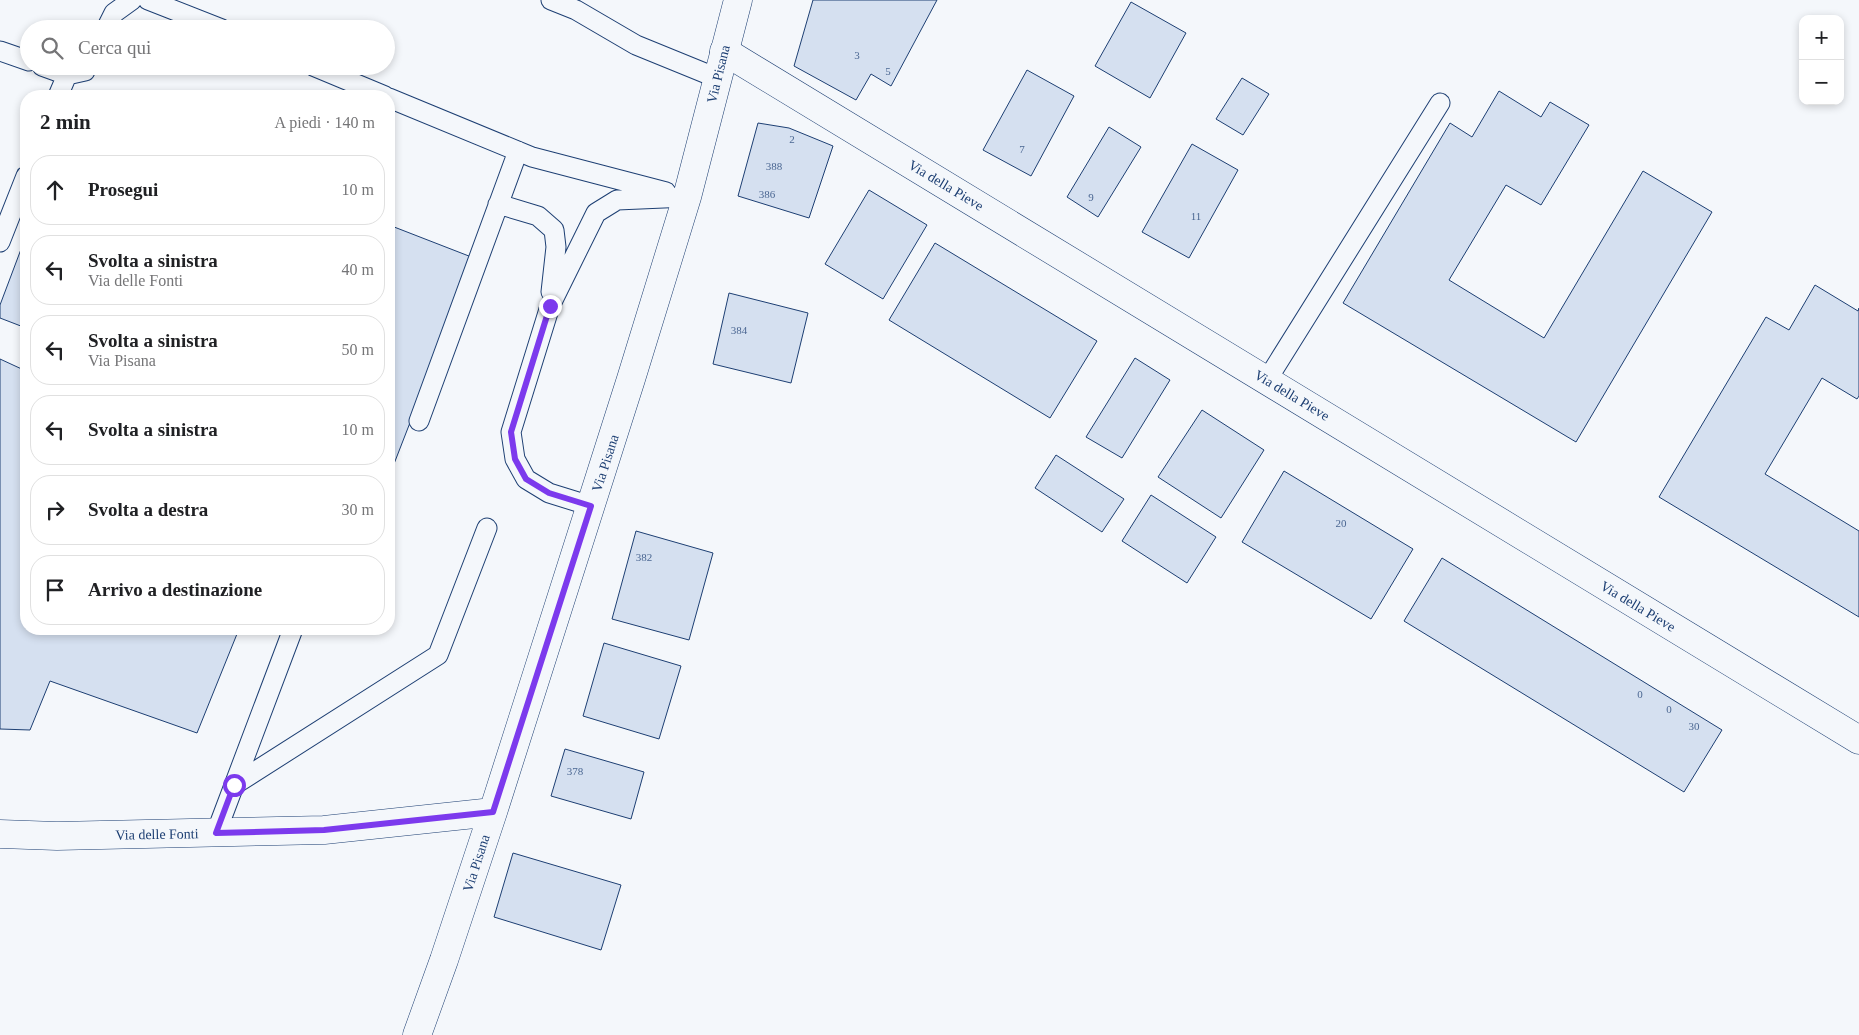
<!DOCTYPE html>
<html lang="it">
<meta charset="utf-8">
<style>
body{margin:0;font-family:Georgia,serif;background:#f2f2f2;color:#202124}
.controls{position:absolute;right:15px;top:15px;display:grid;overflow:hidden;border-radius:10px;box-shadow:0 2px 8px #0003}
.controls button{width:45px;height:45px;display:grid;place-items:center;padding:0;border:0;border-bottom:1px solid #e0e0e0;background:#fff;color:#202124;font:25px sans-serif}
.stop{position:absolute;width:15px;height:15px;margin:-11px;border:4px solid #7c3aed;border-radius:50%;background:#fff}
.stop.end{background:#7c3aed;border-color:#fff;box-shadow:0 1px 5px #0008}
.list{margin:0;padding:0;list-style:none}
h2{display:flex;justify-content:space-between;align-items:center;height:65px;margin:0;padding:0 20px;font-size:21px}
h2 small{font-size:16px;font-weight:400;color:#757577}
.list li{display:grid;grid-template-columns:32px 1fr auto;gap:15px;align-items:center;box-sizing:border-box;height:70px;margin:0 10px 10px;padding:0 10px;border:1px solid #e0e0e0;border-radius:20px}
.list b{display:block;font-size:19px;white-space:nowrap}
.list p{margin:0;font-size:16px;white-space:nowrap;color:#757577}
.list em{font-size:16px;font-style:normal;color:#757577}
.icon{flex:none;width:28px;height:28px;fill:none;stroke:currentColor;stroke-width:2;stroke-linecap:round;stroke-linejoin:round}
.map{position:relative;flex:none;width:1859px;height:1035px;overflow:hidden}
.search{position:absolute;background:#fff;box-shadow:0 2px 8px #0003;left:20px;top:20px;width:375px;height:55px;display:flex;align-items:center;gap:12px;box-sizing:border-box;padding:0 18px;border-radius:28px;color:#757577;font-size:19px}
.panel{position:absolute;background:#fff;box-shadow:0 2px 8px #0003;left:20px;top:90px;width:375px;height:545px;border-radius:20px}
.map>svg:first-child{display:block}
</style>
<div class="map">
<svg width="1859" height="1035" viewBox="0 0 1859 1035">
<rect width="100%" height="100%" fill="#f4f7fb"/>
<!-- building -->
<path fill="#d5e0f0" stroke="#1d3f73" d="M813,0H937L891,86L871,74L856,100L794,66Z
M1131,2L1186,33L1150,98L1095,66Z
M1027,70L1074,96L1031,176L983,150Z
M1242,78L1269,94L1243,135L1216,119Z
M1499,91L1541,117L1550,102L1589,125L1541,205L1506,185L1449,280L1544,338L1643,171L1712,212L1576,442L1343,303L1450,123L1472,137Z
M758,123L789,128L833,146L809,218L738,196Z
M1109,127L1141,147L1098,217L1067,197Z
M1192,144L1238,170L1189,258L1142,232Z
M869,190L927,225L883,299L825,264Z
M389,225L474,258L392,469L389,468Z
M26,236V328L0,318V305Z
M935,243L1097,341L1050,418L889,320Z
M1815,285L1858,311L1859,308V396L1857,399L1822,378L1765,474L1859,531V617L1659,497L1766,317L1789,330Z
M729,293L808,313L791,383L713,364Z
M1135,358L1170,380L1122,458L1086,437Z
M0,359L26,371V629H239L197,733L50,681L30,730L0,729Z
M1202,410L1264,450L1221,518L1158,477Z
M1056,455L1124,499L1102,532L1035,488Z
M1284,471L1413,549L1371,619L1242,542Z
M1151,495L1216,537L1187,583L1122,541Z
M636,531L713,553L689,640L612,619Z
M1442,558L1722,730L1684,792L1404,621Z
M604,643L681,666L659,739L583,716Z
M565,749L644,772L631,819L551,796Z
M513,853L621,885L601,950L494,917Z"/>
<g fill="none" stroke-linecap="round" stroke-linejoin="round">
<!-- lane casing -->
<g stroke="#1d3f73" stroke-width="21">
<path id="lane" d="M148,0L222,29
M551,0L576,10L636,45L717,78
M106,29L114,13L132,0
M0,51L29,61
M42,66L67,75L85,71L87,66
M313,66L385,96
M58,96L67,75
M389,98L532,157L666,192
M498,204L538,216L554,230L556,247L551,292
M0,242L26,176
M1267,380L1440,103
M419,421L518,151
M591,506L549,493L526,479L515,459L511,432L550,306L596,213L617,200L687,197
M234,785L438,655L487,528
M216,833L293,629"/>
</g>
<!-- street casing -->
<g stroke="#1d3f73" stroke-width="29">
<path id="street" d="M724,51L1859,740"/>
</g>
<!-- secondary casing -->
<g stroke="#1d3f73" stroke-width="29">
<path id="secondary" d="M0,834L57,836L324,830L493,812
M417,1035L444,960L493,812L631,379L687,197L738,0"/>
</g>
<!-- lane -->
<use href="#lane" stroke="#f4f7fb" stroke-width="19"/>
<!-- street -->
<use href="#street" stroke="#f4f7fb" stroke-width="28"/>
<!-- secondary -->
<use href="#secondary" stroke="#f4f7fb" stroke-width="28"/>
</g>
<g fill="none" stroke-linecap="round" stroke-linejoin="round">
<!-- route -->
<path stroke="#7c3aed" stroke-width="6" d="M234,785L216,833L324,830L493,812L591,506L549,493L526,479L515,459L511,432L550,306"/>
</g>
<g text-anchor="middle" stroke-width="4" stroke-linejoin="round" paint-order="stroke">
<!-- number labels -->
<g font-size="11" fill="#4b6792">
<text x="857" y="59">3</text>
<text x="888" y="75">5</text>
<text x="792" y="143">2</text>
<text x="1022" y="153">7</text>
<text x="774" y="170">388</text>
<text x="767" y="198">386</text>
<text x="1091" y="201">9</text>
<text x="1196" y="220">11</text>
<text x="739" y="334">384</text>
<text x="1341" y="527">20</text>
<text x="644" y="561">382</text>
<text x="1640" y="698">0</text>
<text x="1669" y="713">0</text>
<text x="1694" y="730">30</text>
<text x="575" y="775">378</text>
</g>
<!-- street labels -->
<g font-size="14" fill="#1d3f73" stroke="#f4f7fb">
<text transform="translate(718 74) rotate(-76)" y="5">Via Pisana</text>
<text transform="translate(946 185) rotate(31)" y="5">Via della Pieve</text>
<text transform="translate(1292 395) rotate(31)" y="5">Via della Pieve</text>
<text transform="translate(605 463) rotate(-72)" y="5">Via Pisana</text>
<text transform="translate(1638 606) rotate(31)" y="5">Via della Pieve</text>
<text transform="translate(157 834) rotate(-1)" y="5">Via delle Fonti</text>
<text transform="translate(476 863) rotate(-72)" y="5">Via Pisana</text>
</g>
</g>
</svg>
<div class="controls">
<button>+</button>
<button>−</button>
</div>
<div class="stop" style="left:234px;top:785px"></div>
<div class="stop end" style="left:550px;top:306px"></div>
<div class="search"><svg class="icon" aria-label="search" viewBox="0 0 24 24"><circle cx="10" cy="10" r="6"/><path d="M15 15l6 6"/></svg>Cerca qui</div>
<section class="panel">
<h2>2 min<small>A piedi · 140 m</small></h2>
<ul class="list">
<li><svg class="icon" aria-label="ahead" viewBox="0 0 24 24"><path d="M12 20V5M6 11l6-6 6 6"/></svg><div><b>Prosegui</b></div><em>10 m</em></li>
<li><svg class="icon" aria-label="left" viewBox="0 0 24 24"><path d="M17 20v-9H6M10 6l-5 5 5 5"/></svg><div><b>Svolta a sinistra</b><p>Via delle Fonti</p></div><em>40 m</em></li>
<li><svg class="icon" aria-label="left" viewBox="0 0 24 24"><path d="M17 20v-9H6M10 6l-5 5 5 5"/></svg><div><b>Svolta a sinistra</b><p>Via Pisana</p></div><em>50 m</em></li>
<li><svg class="icon" aria-label="left" viewBox="0 0 24 24"><path d="M17 20v-9H6M10 6l-5 5 5 5"/></svg><div><b>Svolta a sinistra</b></div><em>10 m</em></li>
<li><svg class="icon" aria-label="right" viewBox="0 0 24 24"><path d="M7 20v-9h11M14 6l5 5-5 5"/></svg><div><b>Svolta a destra</b></div><em>30 m</em></li>
<li><svg class="icon" aria-label="arrive" viewBox="0 0 24 24"><path d="M6 21V4h12l-3 4 3 4H6"/></svg><div><b>Arrivo a destinazione</b></div></li>
</ul>
</section>
</div>
